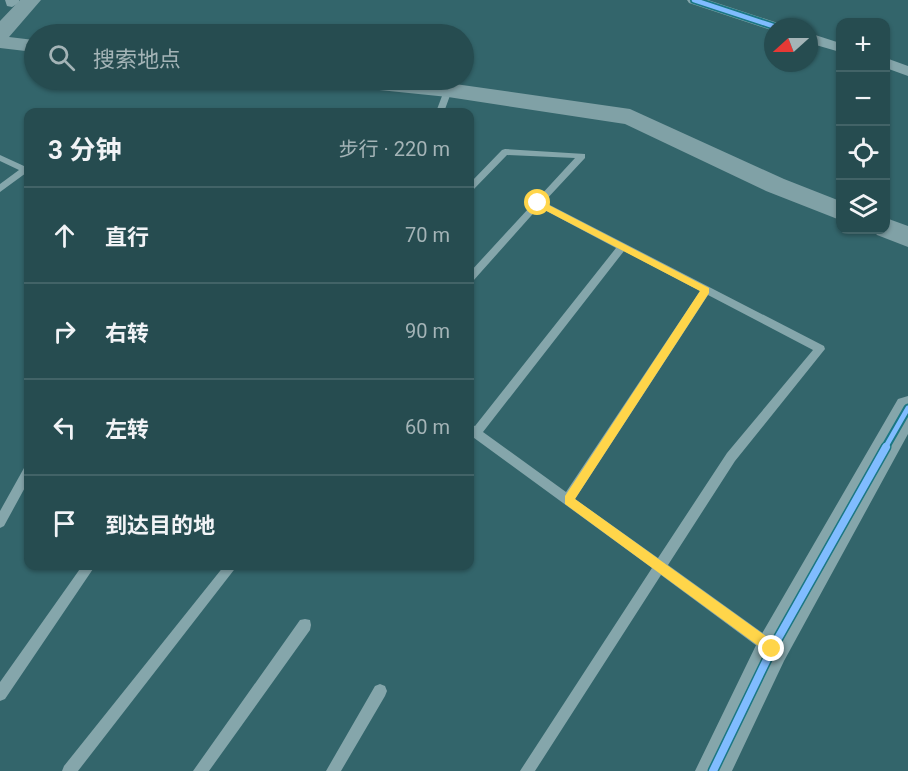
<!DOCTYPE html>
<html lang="zh">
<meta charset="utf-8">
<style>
body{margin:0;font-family:Roboto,"Noto Sans SC",sans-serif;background:#2e5357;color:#f1f3f6}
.controls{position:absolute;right:18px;top:18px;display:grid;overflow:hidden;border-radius:12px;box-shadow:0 2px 4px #0004}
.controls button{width:54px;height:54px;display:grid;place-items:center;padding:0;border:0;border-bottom:2px solid #426367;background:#264c50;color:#f1f3f6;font:30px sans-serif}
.compass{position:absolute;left:764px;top:18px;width:54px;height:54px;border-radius:50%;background:#264c50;box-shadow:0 2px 4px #0004;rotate:249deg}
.stop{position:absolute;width:18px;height:18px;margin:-14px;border:4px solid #ffd54a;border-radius:50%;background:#fff}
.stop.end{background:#ffd54a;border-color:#fff;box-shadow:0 2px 6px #0008}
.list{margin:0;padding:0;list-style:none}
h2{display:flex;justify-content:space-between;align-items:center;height:78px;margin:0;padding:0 24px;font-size:26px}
h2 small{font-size:20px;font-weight:400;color:#a4b4b7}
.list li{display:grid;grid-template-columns:39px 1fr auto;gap:18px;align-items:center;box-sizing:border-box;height:96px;padding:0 24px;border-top:2px solid #426367}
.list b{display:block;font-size:22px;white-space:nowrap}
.list em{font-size:20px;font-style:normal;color:#a4b4b7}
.icon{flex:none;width:33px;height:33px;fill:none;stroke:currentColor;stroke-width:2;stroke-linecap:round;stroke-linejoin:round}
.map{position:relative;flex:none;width:908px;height:771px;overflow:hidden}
.search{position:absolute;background:#264c50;box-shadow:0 2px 4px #0004;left:24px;top:24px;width:450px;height:66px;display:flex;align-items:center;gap:15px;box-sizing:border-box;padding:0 21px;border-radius:33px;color:#a4b4b7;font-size:22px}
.panel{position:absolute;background:#264c50;box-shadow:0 2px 4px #0004;left:24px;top:108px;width:450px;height:462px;border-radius:12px}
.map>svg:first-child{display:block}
</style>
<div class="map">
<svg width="908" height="771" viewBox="0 0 908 771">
<rect width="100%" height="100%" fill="#33656b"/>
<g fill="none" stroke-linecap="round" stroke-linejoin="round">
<!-- service -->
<path fill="#85a6ab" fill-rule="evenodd" d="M445,88H451L452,90L444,112H436Z
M116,108L119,109V112H110L111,110Z
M505,149L585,154V158L544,202L824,346L825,349L735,461L668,565L775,642L777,647L775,652L770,654L765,652L661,575L535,771H520L652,568L470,435V424L475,426L616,248L539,207L473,281L470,282V272L575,158L507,155L473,190L470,191V183L502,150ZM624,251L700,291L566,492L483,432ZM708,295L813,350L727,453L658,558L575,499Z
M0,155L24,166L28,164V174L26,173L0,192V184L19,170L0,161Z
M28,467V482L4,526L0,528V511L24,468Z
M82,566H95L5,699L0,701V682Z
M224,566H237L78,771H62L64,766Z
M305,619L310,620L311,625L310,630L209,771H193L300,620Z
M380,684L385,686L387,691L385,696L341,771H326L375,686Z"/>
<!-- minor -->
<path fill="#85a6ab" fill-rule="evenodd" d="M5,0H19V3L12,7L7,6Z
M687,0H708L781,24L783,27H773V31L771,30L689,3Z
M809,33L840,43V52L809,43Z
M886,58L908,66V76L886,68Z"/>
<!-- tertiary -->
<path fill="#85a6ab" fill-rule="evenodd" d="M908,396V434L784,661L732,771H695L760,637L898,399Z"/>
<!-- secondary -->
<path fill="#80a1a6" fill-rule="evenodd" d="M20,0H41L9,37L34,40V52L0,48V21Z
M339,80H414L448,83L630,109L784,179L840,201V220L766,191L625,124L448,97L350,87L342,85Z
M886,218L908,226V247L877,235L873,230H886Z"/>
<!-- cycleway-far2 casing -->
<g stroke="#1b7783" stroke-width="8">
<path id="cycleway-far2" d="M694,0L776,27"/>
</g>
<!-- cycleway-far1 casing -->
<g stroke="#1b7783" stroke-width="9">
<path id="cycleway-far1" d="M885,448L908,408"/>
</g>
<!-- cycleway casing -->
<g stroke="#1b7783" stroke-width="11">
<path id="cycleway" d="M713,771L772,649L886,447"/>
</g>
<!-- cycleway-far2 -->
<use href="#cycleway-far2" stroke="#80bcff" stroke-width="4.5"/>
<!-- cycleway-far1 -->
<use href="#cycleway-far1" stroke="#80bcff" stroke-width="5"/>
<!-- cycleway -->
<use href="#cycleway" stroke="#80bcff" stroke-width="8"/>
</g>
<!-- route -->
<path fill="#ffd54a" d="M535,201H541L709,288V293L575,499L777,644V653H768L565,504V496L700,291L535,205Z"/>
</svg>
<div class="controls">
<button>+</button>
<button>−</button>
<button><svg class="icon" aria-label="locate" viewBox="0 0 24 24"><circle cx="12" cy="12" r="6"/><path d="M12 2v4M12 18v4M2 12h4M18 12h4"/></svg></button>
<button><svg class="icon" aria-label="layers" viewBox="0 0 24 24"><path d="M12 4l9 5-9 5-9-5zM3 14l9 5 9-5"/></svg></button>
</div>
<svg class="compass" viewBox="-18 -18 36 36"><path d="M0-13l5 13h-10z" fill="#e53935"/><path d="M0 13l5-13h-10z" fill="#a4b4b7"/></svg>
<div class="stop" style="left:538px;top:203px"></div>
<div class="stop end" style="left:772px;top:649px"></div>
<div class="search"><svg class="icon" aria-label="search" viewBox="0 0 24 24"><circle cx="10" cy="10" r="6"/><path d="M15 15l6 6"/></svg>搜索地点</div>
<section class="panel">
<h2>3 分钟<small>步行 · 220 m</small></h2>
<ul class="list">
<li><svg class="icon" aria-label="ahead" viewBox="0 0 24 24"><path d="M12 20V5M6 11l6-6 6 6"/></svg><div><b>直行</b></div><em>70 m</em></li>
<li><svg class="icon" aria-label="right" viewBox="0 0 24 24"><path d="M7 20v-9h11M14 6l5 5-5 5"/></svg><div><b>右转</b></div><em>90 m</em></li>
<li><svg class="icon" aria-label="left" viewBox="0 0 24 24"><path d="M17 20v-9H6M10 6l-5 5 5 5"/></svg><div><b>左转</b></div><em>60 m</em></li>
<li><svg class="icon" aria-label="arrive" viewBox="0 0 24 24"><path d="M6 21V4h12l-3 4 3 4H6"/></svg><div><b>到达目的地</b></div></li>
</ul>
</section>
</div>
